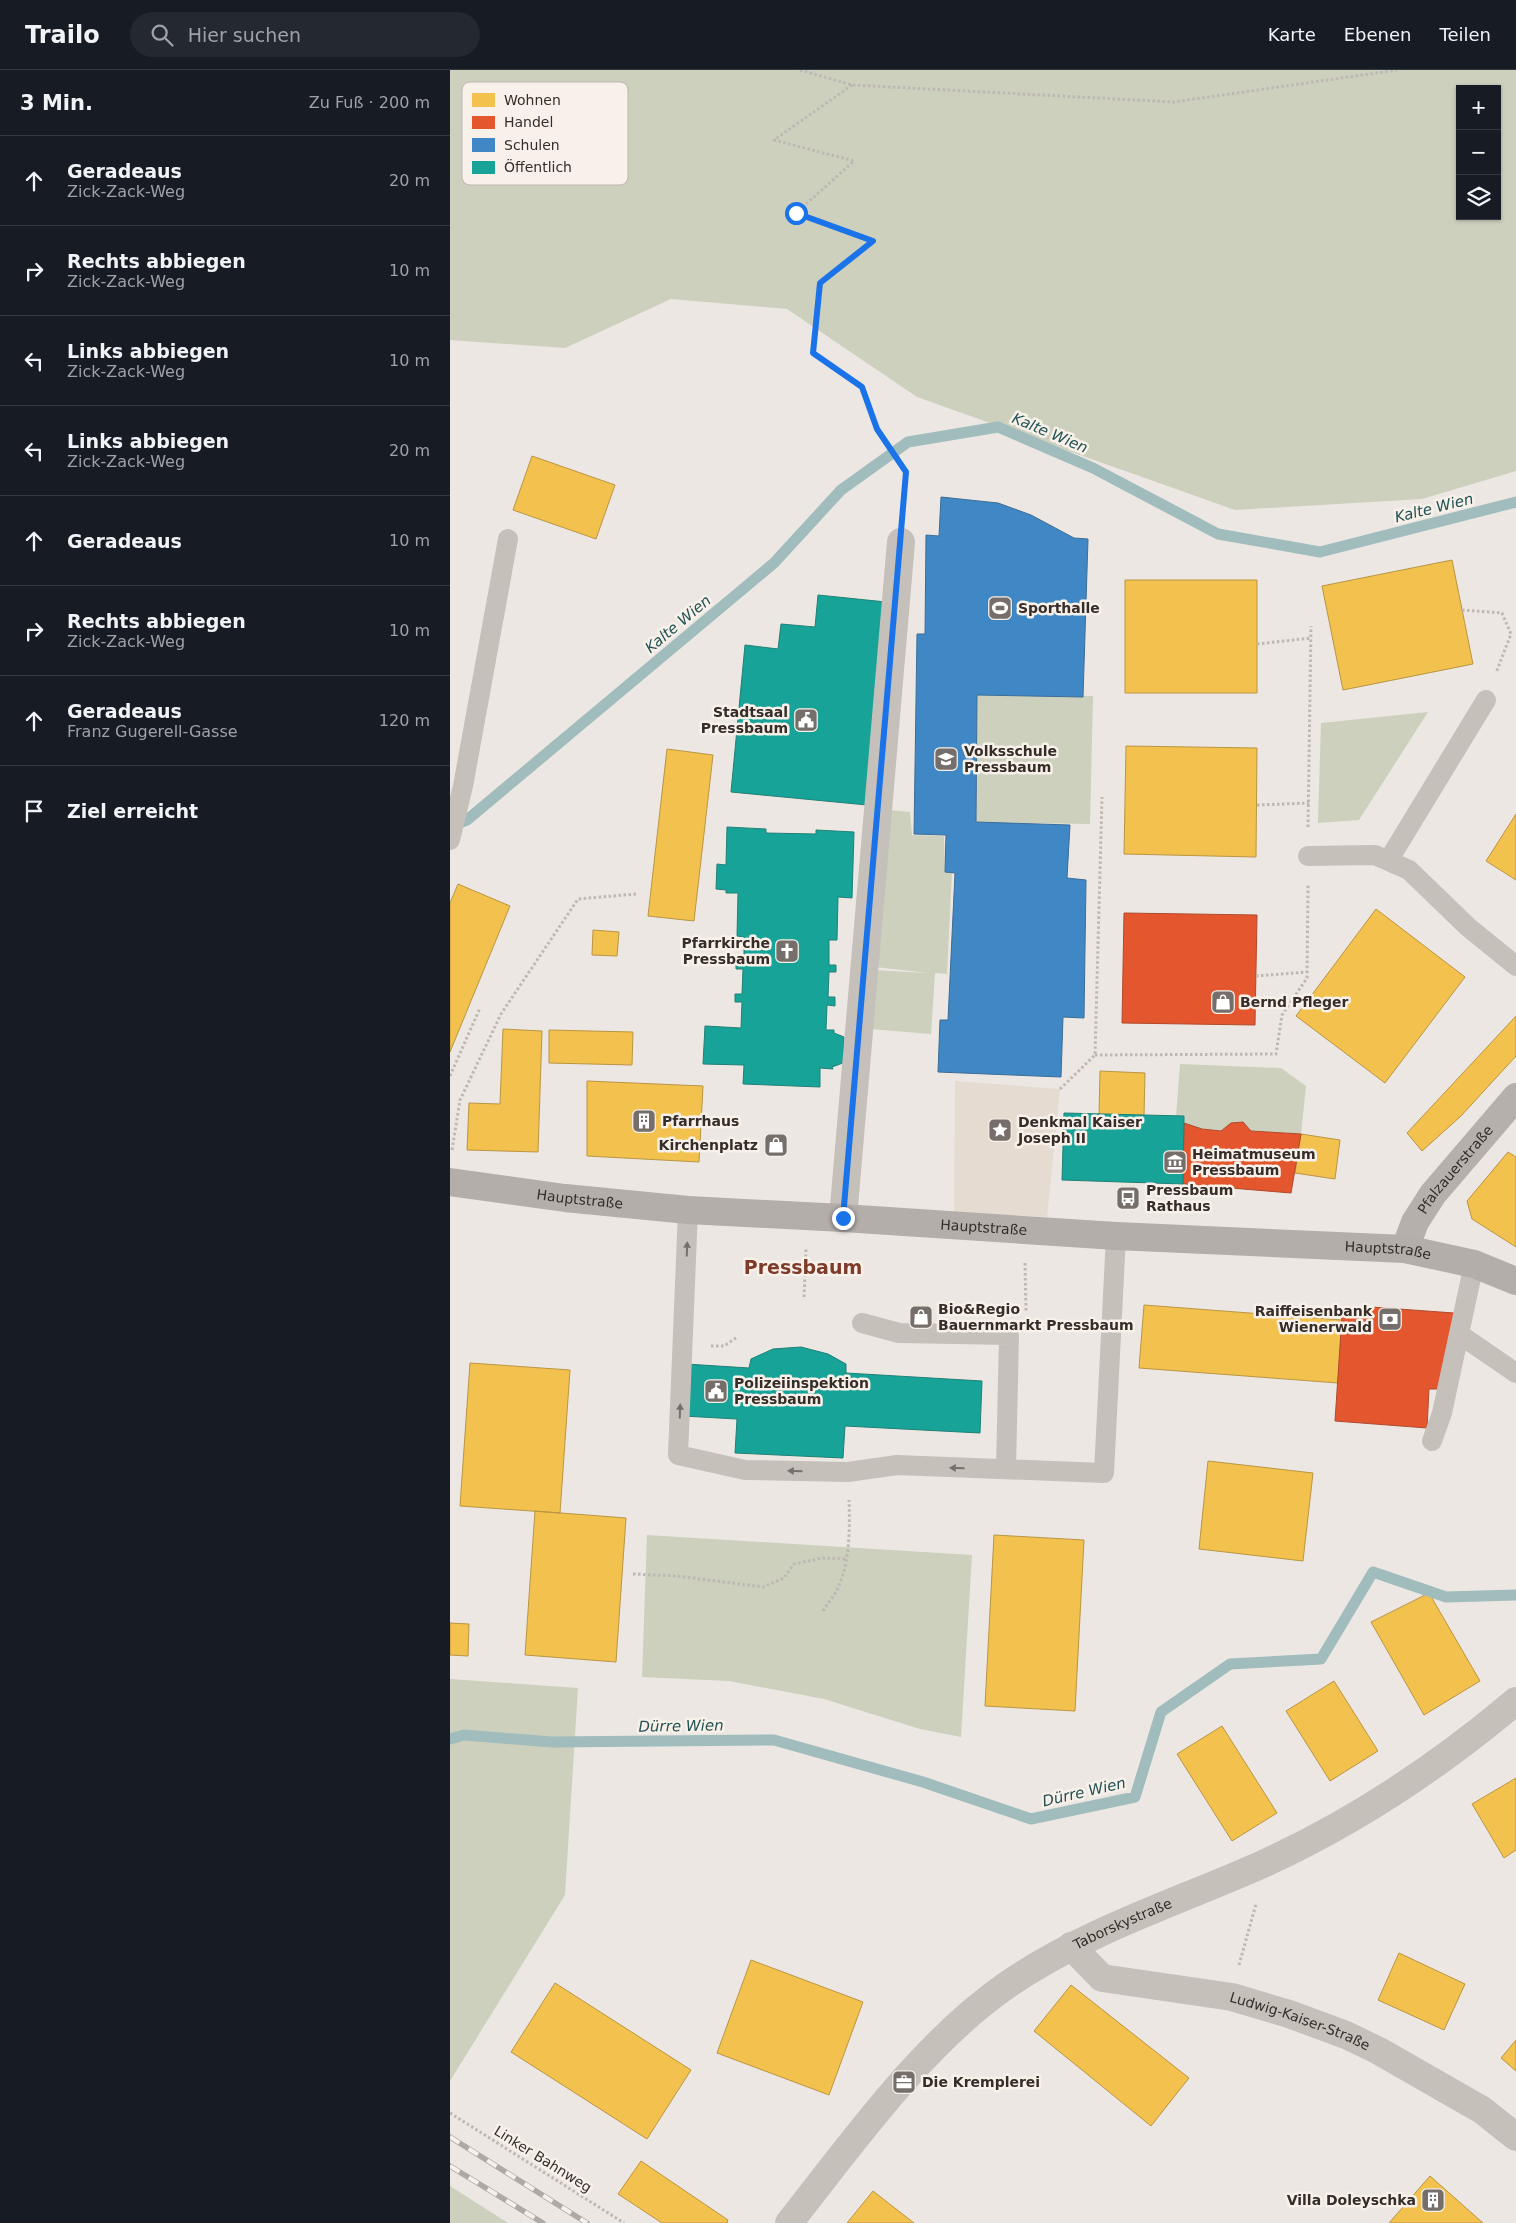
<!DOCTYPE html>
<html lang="de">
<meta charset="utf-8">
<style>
body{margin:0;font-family:"DejaVu Sans",sans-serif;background:#242831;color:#f1f3f6}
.controls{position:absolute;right:15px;top:15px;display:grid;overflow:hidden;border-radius:0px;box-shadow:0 1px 4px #0004}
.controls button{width:45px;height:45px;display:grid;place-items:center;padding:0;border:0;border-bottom:1px solid #363941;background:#171b24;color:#f1f3f6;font:25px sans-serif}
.stop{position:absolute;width:15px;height:15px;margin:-11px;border:4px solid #1a73e8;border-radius:50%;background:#fff}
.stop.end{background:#1a73e8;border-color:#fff;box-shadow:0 1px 5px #0008}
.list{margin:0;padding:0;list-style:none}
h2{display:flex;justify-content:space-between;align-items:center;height:65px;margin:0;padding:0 20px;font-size:21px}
h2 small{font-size:16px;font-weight:400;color:#9ea1a6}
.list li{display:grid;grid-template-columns:32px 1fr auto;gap:15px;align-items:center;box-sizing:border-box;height:90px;padding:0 20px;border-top:1px solid #363941}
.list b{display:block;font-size:19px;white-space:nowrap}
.list p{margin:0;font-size:16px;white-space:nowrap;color:#9ea1a6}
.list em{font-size:16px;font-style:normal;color:#9ea1a6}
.icon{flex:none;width:28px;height:28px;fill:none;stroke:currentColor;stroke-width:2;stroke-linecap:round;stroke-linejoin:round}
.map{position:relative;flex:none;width:1066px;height:2153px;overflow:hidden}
header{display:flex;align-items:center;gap:30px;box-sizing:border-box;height:70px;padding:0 25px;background:#171b24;border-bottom:1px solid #363941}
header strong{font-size:24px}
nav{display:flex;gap:28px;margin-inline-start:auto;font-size:18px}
.search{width:350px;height:45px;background:#242831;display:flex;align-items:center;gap:12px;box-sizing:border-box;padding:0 18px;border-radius:28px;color:#9ea1a6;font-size:19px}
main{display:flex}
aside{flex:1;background:#171b24}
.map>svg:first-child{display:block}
</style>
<header>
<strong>Trailo</strong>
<div class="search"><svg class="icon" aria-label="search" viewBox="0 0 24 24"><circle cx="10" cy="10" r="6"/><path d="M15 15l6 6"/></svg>Hier suchen</div>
<nav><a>Karte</a><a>Ebenen</a><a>Teilen</a></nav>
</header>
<main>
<aside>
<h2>3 Min.<small>Zu Fuß · 200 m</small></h2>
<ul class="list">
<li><svg class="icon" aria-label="ahead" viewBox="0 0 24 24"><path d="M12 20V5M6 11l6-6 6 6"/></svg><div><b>Geradeaus</b><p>Zick-Zack-Weg</p></div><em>20 m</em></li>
<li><svg class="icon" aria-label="right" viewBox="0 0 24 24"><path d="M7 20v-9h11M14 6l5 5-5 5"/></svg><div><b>Rechts abbiegen</b><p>Zick-Zack-Weg</p></div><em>10 m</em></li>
<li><svg class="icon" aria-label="left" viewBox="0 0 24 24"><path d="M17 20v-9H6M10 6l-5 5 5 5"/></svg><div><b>Links abbiegen</b><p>Zick-Zack-Weg</p></div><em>10 m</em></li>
<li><svg class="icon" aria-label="left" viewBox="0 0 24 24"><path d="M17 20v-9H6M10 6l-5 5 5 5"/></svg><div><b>Links abbiegen</b><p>Zick-Zack-Weg</p></div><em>20 m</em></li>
<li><svg class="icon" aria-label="ahead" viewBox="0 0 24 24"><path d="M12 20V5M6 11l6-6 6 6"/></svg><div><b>Geradeaus</b></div><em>10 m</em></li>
<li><svg class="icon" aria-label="right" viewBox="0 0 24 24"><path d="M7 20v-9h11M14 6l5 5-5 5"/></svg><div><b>Rechts abbiegen</b><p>Zick-Zack-Weg</p></div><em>10 m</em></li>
<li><svg class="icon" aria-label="ahead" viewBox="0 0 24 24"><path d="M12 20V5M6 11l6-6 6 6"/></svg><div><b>Geradeaus</b><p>Franz Gugerell-Gasse</p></div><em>120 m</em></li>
<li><svg class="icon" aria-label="arrive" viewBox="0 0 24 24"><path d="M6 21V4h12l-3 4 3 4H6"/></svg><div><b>Ziel erreicht</b></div></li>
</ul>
</aside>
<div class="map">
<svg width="1066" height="2153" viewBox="0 0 1066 2153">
<rect width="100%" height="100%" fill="#ece7e2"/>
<!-- green -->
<path fill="#cdd0bd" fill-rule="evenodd" d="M0,0H1066V401L972,429L785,440L467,327L337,239L221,229L115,278L0,270ZM1010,19H1047V146H1010Z
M527,625L643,626L640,754L526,752Z
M978,642L909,750L868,753L871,653Z
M439,740L460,742L462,765L494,766L495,802L502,803L497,904L485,903L481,964L420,959L422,900L479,903L425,897Z
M730,994L831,998L856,1016L851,1064L801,1061L793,1052L781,1053L771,1061L752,1059L734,1053V1046L726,1047Z
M197,1465L522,1485L511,1667L470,1659L374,1629L279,1611L192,1607Z
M0,1609L128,1618L115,1825L0,2011Z
M0,2116L58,2153H0Z"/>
<!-- plaza -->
<path fill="#e5dbd0" d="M505,1011L610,1019L597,1147L504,1142Z"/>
<!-- homes -->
<path fill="#f2c14e" stroke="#ba9543" d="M82,386L165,415L146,469L63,440Z
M1002,490L1023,594L893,620L872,516Z
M675,510H807V623H675Z
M676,676L807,678L806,787L674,784Z
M217,679L263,685L244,851L198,846Z
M1066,744V810L1036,791Z
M8,814L60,836L0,982V833Z
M926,839L1015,907L935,1013L846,946Z
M143,860L169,862L167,886L142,885Z
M1066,946V986L1011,1046L972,1081L957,1063Z
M53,959L92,961L88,1082L17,1080L19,1033L50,1034Z
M99,960L183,962L182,995L99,993Z
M650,1001L695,1003L694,1046L649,1045Z
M137,1011L253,1016L249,1092L137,1086Z
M851,1064L890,1070L885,1109L845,1103Z
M1058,1082L1066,1087V1177L1022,1149L1017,1131Z
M694,1235L892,1250L888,1313L689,1298Z
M20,1293L120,1300L110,1443L10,1436Z
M758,1391L863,1403L853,1491L749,1479Z
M85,1441L176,1448L166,1592L75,1585Z
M544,1465L634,1470L625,1641L535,1636Z
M979,1523L1030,1611L974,1645L921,1552Z
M0,1553L19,1554L18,1586L0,1585Z
M884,1611L928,1681L880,1711L836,1641Z
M772,1656L827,1743L782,1771L727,1684Z
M1066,1708V1780L1054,1788L1022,1734Z
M949,1883L1015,1914L994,1960L928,1930Z
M301,1890L413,1932L379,2025L267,1983Z
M105,1913L241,2000L197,2069L61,1982Z
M621,1915L739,2008L701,2056L584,1961Z
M1066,1970V2001L1051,1988Z
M191,2091L278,2150L277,2153H212L168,2124Z
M980,2106L1033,2153H939Z
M423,2121L464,2153H397Z"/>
<!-- shops -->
<path fill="#e4572e" stroke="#b04a2c" d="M674,843L807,845L805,955L672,953Z
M793,1052L801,1061L851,1064L841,1123L733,1114L734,1053L752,1059L771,1061L781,1053Z
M921,1237L1004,1243L991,1319H979L977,1358L885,1351L892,1246L920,1248Z"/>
<!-- schools -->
<path fill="#3f88c5" stroke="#3c6d96" d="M491,427L548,433L581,445L624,468L638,469L633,627L527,625L526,752L620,755L617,808L636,810L634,948L613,947L611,1007L488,1002L490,950H498L505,803L495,802L496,765L464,764L467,564H475L476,465L489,466Z"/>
<!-- public -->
<path fill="#17a398" stroke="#208077" d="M368,525L436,532L417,735L281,722L295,575L328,579L331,554L365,557Z
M277,757L316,759V763L366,764V760L404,762L402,828L388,827L387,870H379V895H386V902H379L378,927H385V936L377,935L376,960H384V963L394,967L393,993L382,997L383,999L370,998V1017L293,1014L294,995L253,994L255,956L291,958L292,932H285V924H292L293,899H286V891H294V867L287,866L288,823H276V820L266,819L267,794L276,795Z
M614,1043L734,1046L733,1114L612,1110Z
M351,1277L378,1284L396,1294V1303L532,1311L530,1363L395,1356L393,1388L285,1383L287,1349L233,1346L236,1294L299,1298L301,1289L323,1279Z"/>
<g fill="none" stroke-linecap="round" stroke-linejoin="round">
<!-- stream -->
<path stroke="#a0bcbc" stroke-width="11" d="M1,756L17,750L324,493L391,420L458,372L548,357L643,398L768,464L870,482L1066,432
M0,1669L14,1665L102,1672L324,1670L473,1712L581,1749L685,1727L711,1642L780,1594L871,1589L923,1502L996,1527L1066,1525"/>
<!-- path -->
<path stroke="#beb8b4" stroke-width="3" stroke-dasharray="2.5 2.5" stroke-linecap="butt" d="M350,0L402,15L724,32L947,0
M402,15L324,70L404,91L346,143L423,171L370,213L363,283L412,317L427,359L456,402L453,441
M1012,540L1052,543L1061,564L1046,603
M807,574L861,568
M807,735L859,733
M858,757L861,556
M806,906L857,902
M645,985L826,984L832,945L857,908L858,815
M0,1006L30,938
M610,1019L645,985L652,727
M2,1080L10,1030L51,944L128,829L186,824
M575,1193L576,1242
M354,1227L356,1179
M261,1276H274L286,1268
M183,1504L227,1506L313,1517L334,1508L344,1494L372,1488L395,1489
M373,1541C377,1534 382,1528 386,1522C400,1495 400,1459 399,1430
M789,1895L806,1834
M0,2043L174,2153"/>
<!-- lane -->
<path stroke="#c6c0bb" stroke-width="20" d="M0,770L13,716L58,469
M858,786L925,785L959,800L1018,857L1066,896
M938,791L1036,630
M238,1140L228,1385L295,1400L398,1402L447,1395L654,1403L666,1166
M412,1253L449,1263L559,1265L556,1399
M1009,1264L1066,1303
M982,1371L992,1343L1024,1194"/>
<!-- street -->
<g stroke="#c6c0bb" stroke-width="28">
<path d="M393,1148L451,472"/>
<path id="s1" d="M621,1876L652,1908L782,1927L839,1944L896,1965L929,1981L1032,2040L1066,2067"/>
<path id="s2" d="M339,2153C403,2072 472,1974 557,1915C635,1861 728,1832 813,1794C905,1752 989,1696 1066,1631"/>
</g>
<!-- secondary -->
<path stroke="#b6b0ac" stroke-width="28" id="s3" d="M955,1179L965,1152L983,1124L1066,1027"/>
<!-- primary -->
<path stroke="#b4aeaa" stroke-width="28" id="s4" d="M0,1112L115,1128L238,1140L393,1148L666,1166L955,1179L1024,1194L1066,1211"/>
<!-- rail casing -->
<g stroke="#aea9a5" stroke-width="5.5">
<path id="rail" d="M0,2067L137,2153
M0,2096L93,2153"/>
</g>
<!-- rail -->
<use href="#rail" stroke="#f8f1ea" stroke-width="4" stroke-dasharray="11" stroke-linecap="butt"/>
</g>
<!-- one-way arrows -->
<defs><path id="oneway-solid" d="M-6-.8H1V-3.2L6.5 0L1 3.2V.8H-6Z" transform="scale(1.25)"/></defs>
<g fill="#776f6b">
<use href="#oneway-solid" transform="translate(237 1179) rotate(-88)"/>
<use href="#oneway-solid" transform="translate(230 1341) rotate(-88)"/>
<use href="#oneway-solid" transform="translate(507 1398) rotate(-178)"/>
<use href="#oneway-solid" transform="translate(345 1401) rotate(-179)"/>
</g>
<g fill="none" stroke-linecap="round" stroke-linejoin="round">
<!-- route -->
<path stroke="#1a73e8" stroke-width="6" d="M346,143L423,171L370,213L363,283L412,317L427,359L456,402L393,1148"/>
</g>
<!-- icons -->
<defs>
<g id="stadium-square" transform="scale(1.25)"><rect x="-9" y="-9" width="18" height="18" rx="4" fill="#766e6a" stroke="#f8f1ea"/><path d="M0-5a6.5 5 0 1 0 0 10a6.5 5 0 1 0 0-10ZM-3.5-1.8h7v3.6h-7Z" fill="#fff"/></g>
<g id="civic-square" transform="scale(1.25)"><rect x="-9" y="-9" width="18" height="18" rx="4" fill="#766e6a" stroke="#f8f1ea"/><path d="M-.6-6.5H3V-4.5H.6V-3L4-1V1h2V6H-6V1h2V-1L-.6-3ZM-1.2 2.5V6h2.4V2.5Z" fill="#fff"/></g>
<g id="school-square" transform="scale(1.25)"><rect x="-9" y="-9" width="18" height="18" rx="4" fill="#766e6a" stroke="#f8f1ea"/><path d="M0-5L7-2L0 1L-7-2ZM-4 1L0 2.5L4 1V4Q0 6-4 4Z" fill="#fff"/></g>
<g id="church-square" transform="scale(1.25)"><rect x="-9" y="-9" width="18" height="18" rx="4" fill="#766e6a" stroke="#f8f1ea"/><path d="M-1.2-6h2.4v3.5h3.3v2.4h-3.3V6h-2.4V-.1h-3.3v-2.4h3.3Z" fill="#fff"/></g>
<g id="shop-square" transform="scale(1.25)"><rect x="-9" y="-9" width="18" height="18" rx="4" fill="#766e6a" stroke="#f8f1ea"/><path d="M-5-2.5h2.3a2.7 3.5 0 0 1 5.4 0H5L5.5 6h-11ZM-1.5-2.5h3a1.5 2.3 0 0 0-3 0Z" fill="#fff"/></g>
<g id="building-square" transform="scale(1.25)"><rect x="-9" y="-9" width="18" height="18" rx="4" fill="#766e6a" stroke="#f8f1ea"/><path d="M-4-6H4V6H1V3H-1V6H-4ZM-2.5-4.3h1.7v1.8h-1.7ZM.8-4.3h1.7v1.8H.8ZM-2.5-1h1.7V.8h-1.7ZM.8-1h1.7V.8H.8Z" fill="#fff"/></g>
<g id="sight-square" transform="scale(1.25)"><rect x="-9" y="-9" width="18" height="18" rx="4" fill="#766e6a" stroke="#f8f1ea"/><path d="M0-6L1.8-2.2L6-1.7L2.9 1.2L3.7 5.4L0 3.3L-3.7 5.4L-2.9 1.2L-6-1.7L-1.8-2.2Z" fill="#fff"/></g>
<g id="museum-square" transform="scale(1.25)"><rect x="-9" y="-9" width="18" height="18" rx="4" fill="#766e6a" stroke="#f8f1ea"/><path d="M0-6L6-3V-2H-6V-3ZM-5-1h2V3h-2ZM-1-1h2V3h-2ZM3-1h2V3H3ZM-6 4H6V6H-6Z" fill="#fff"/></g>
<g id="bus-square" transform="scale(1.25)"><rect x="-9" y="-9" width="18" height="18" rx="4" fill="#766e6a" stroke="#f8f1ea"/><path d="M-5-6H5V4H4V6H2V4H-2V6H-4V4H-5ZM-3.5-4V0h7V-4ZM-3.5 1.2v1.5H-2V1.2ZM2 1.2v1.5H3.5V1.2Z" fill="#fff"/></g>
<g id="bank-square" transform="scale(1.25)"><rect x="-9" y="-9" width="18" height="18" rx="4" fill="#766e6a" stroke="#f8f1ea"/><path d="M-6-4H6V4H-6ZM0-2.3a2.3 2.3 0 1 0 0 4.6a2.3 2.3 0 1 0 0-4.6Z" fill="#fff"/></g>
<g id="office-square" transform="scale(1.25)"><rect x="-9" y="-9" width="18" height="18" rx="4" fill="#766e6a" stroke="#f8f1ea"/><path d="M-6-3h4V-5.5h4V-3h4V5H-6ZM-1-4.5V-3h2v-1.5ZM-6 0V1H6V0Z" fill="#fff"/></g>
</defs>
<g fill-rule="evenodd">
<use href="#stadium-square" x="550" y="538"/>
<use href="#civic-square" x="356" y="650"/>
<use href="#school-square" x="496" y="689"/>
<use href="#church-square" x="337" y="881"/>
<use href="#shop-square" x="773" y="932"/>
<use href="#building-square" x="194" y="1051"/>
<use href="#sight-square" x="550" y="1060"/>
<use href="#shop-square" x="326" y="1075"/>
<use href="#museum-square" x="725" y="1092"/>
<use href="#bus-square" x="678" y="1128"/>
<use href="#shop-square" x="471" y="1247"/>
<use href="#bank-square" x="940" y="1249"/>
<use href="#civic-square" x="266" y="1321"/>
<use href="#office-square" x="454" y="2012"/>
<use href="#building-square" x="983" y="2130"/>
</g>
<g text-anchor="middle" stroke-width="5" stroke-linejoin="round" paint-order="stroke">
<!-- poi labels -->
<g font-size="14" font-weight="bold" fill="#362d29" stroke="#f8f1ea" text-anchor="start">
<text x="568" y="543">Sporthalle</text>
<text x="338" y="647" text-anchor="end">Stadtsaal<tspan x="338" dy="16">Pressbaum</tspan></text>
<text x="514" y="686">Volksschule<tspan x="514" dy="16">Pressbaum</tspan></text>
<text x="320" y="878" text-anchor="end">Pfarrkirche<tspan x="320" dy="16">Pressbaum</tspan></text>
<text x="790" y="937">Bernd Pfleger</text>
<text x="212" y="1056">Pfarrhaus</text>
<text x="568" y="1057">Denkmal Kaiser<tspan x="568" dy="16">Joseph II</tspan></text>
<text x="308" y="1080" text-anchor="end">Kirchenplatz</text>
<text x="742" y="1089">Heimatmuseum<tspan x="742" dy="16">Pressbaum</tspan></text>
<text x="696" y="1125">Pressbaum<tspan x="696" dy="16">Rathaus</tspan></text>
<text x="488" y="1244">Bio&amp;Regio<tspan x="488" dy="16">Bauernmarkt Pressbaum</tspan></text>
<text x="922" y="1246" text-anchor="end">Raiffeisenbank<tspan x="922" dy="16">Wienerwald</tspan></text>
<text x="284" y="1318">Polizeiinspektion<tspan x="284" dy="16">Pressbaum</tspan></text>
<text x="472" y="2017">Die Kremplerei</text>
<text x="966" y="2135" text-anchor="end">Villa Doleyschka</text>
</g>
<!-- street labels -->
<g font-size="14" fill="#362d29" stroke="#f8f1ea">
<text dy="5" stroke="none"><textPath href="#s3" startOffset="95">Pfalzauerstraße</textPath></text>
<text dy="5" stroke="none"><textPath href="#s4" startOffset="131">Hauptstraße</textPath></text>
<text dy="5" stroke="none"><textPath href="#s4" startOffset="536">Hauptstraße</textPath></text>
<text dy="5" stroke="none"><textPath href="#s4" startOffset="941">Hauptstraße</textPath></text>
<text dy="5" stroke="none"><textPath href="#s2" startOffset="455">Taborskystraße</textPath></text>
<text dy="5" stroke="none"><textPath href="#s1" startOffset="248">Ludwig-Kaiser-Straße</textPath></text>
<text transform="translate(93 2089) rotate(32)" y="5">Linker Bahnweg</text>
</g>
<!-- water labels -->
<g font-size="15" font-style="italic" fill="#225254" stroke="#f8f1ea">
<text transform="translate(600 363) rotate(23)" y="5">Kalte Wien</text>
<text transform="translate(984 438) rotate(-14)" y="5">Kalte Wien</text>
<text transform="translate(228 554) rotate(-40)" y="5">Kalte Wien</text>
<text transform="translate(231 1656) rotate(-1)" y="5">Dürre Wien</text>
<text transform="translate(634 1722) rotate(-13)" y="5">Dürre Wien</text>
</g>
<!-- district labels -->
<g font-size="19" font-weight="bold" fill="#7e3b29" stroke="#f8f1ea">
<text x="353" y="1204">Pressbaum</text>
</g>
</g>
<!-- legend -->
<rect x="12" y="12" width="166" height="103" rx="8" fill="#f8f1ea" stroke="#beb6b0" stroke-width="1"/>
<rect x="22" y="23" width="23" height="14" fill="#f2c14e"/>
<rect x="22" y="46" width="23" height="13" fill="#e4572e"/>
<rect x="22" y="68" width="23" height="14" fill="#3f88c5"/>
<rect x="22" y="91" width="23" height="13" fill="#17a398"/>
<g font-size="14" fill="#362d29">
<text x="54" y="35">Wohnen</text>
<text x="54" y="57">Handel</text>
<text x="54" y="80">Schulen</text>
<text x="54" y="102">Öffentlich</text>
</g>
</svg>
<div class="controls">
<button>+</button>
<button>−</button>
<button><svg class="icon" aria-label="layers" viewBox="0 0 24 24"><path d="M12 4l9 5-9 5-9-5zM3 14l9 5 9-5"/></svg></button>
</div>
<div class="stop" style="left:346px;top:143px"></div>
<div class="stop end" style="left:393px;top:1148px"></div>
</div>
</main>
